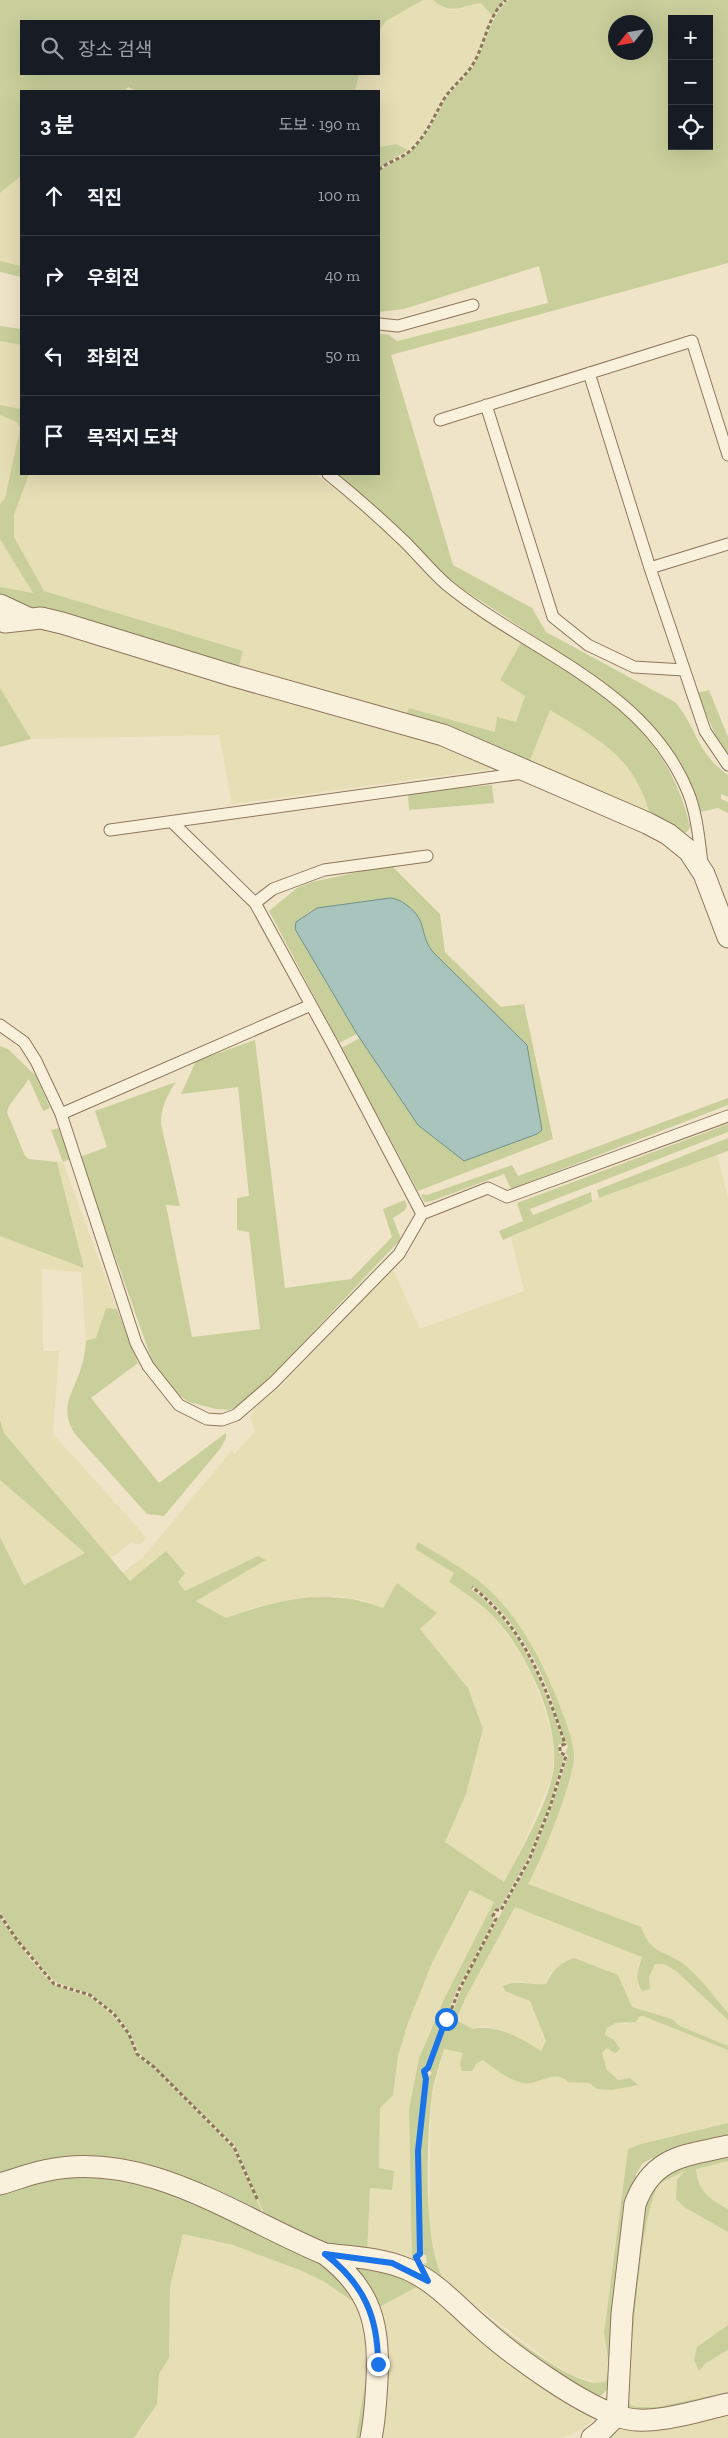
<!DOCTYPE html>
<html lang="ko">
<meta charset="utf-8">
<style>
body{margin:0;font-family:"Zilla Slab","Noto Sans KR",serif;background:#242831;color:#f1f3f6}
.controls{position:absolute;right:15px;top:15px;display:grid;overflow:hidden;border-radius:0px;box-shadow:0 5px 20px #0002}
.controls button{width:45px;height:45px;display:grid;place-items:center;padding:0;border:0;border-bottom:1px solid #363941;background:#171b24;color:#f1f3f6;font:25px sans-serif}
.compass{position:absolute;left:608px;top:15px;width:45px;height:45px;border-radius:50%;background:#171b24;box-shadow:0 5px 20px #0002;rotate:239deg}
.stop{position:absolute;width:15px;height:15px;margin:-11px;border:4px solid #1a73e8;border-radius:50%;background:#fff}
.stop.end{background:#1a73e8;border-color:#fff;box-shadow:0 1px 5px #0008}
.list{margin:0;padding:0;list-style:none}
h2{display:flex;justify-content:space-between;align-items:center;height:65px;margin:0;padding:0 20px;font-size:21px}
h2 small{font-size:16px;font-weight:400;color:#9ea1a6}
.list li{display:grid;grid-template-columns:32px 1fr auto;gap:15px;align-items:center;box-sizing:border-box;height:80px;padding:0 20px;border-top:1px solid #363941}
.list b{display:block;font-size:19px;white-space:nowrap}
.list em{font-size:16px;font-style:normal;color:#9ea1a6}
.icon{flex:none;width:28px;height:28px;fill:none;stroke:currentColor;stroke-width:2;stroke-linecap:round;stroke-linejoin:round}
.map{position:relative;flex:none;width:728px;height:2438px;overflow:hidden}
.search{position:absolute;background:#171b24;box-shadow:0 5px 20px #0002;left:20px;top:20px;width:360px;height:55px;display:flex;align-items:center;gap:12px;box-sizing:border-box;padding:0 18px;border-radius:0px;color:#9ea1a6;font-size:19px}
.panel{position:absolute;background:#171b24;box-shadow:0 5px 20px #0002;left:20px;top:90px;width:360px;height:385px;border-radius:0px}
.map>svg:first-child{display:block}
</style>
<div class="map">
<svg width="728" height="2438" viewBox="0 0 728 2438">
<rect width="100%" height="100%" fill="#f0e4c8"/>
<!-- farmland -->
<path fill="#e6deb5" d="M423,0H433L443,8L454,10L481,3L493,17L478,54L468,70L443,98L433,120L419,139L408,150L396,144L379,147V91H355L359,74H379V31L386,21Z
M21,176V266L0,261V193Z
M0,341L21,345V409L0,405Z
M0,415L17,422L20,429L5,498L0,504Z
M29,474H315L379,523L435,582L455,599L522,641L500,680L525,695L516,722L496,732L409,708L406,714L239,668L242,651L43,591L14,537V515Z
M0,539L13,558L33,594L0,587Z
M44,626L428,736L489,760L491,769L232,804L219,735L31,739L0,688V631Z
M550,710L593,736L615,754L640,784L650,815L529,763Z
M717,1155L728,1197V2013L686,1966L655,1950L645,1937L640,1927L528,1884L546,1844L570,1777L574,1756L546,1672L486,1587L418,1542L415,1549L454,1573L449,1582L479,1603L495,1618L516,1647L530,1671L544,1707L552,1735L554,1759L552,1778L518,1856L504,1882L445,1842L466,1794L483,1729L468,1688L420,1629L436,1613L384,1608L362,1600L335,1596L256,1607L226,1618L196,1600L266,1560L258,1556L185,1591L178,1582L130,1581L123,1573L144,1556L232,1450L234,1455L255,1431L250,1418L255,1407L279,1388L387,1274L393,1270L420,1329L524,1291L511,1237L599,1198Z
M57,1162H63L117,1309L106,1308L96,1339L86,1341L81,1272L42,1269L43,1351H59L53,1434L147,1538L138,1545L132,1542L111,1558L4,1433L0,1420V1236L84,1268Z
M0,1480L85,1553L24,1585L0,1537Z
M471,1890L494,1902L428,2034L419,2058L409,2109L412,2266L367,2255L370,2188L392,2190L393,2171L379,2168L380,2107L393,2095L398,2056L408,2023L432,1963Z
M515,1907L642,1957L637,1972L650,1989L649,1977L655,1963L664,1964L676,1971L728,2020V2046L680,2026L672,2019L632,2007L618,1975L551,1972L546,1984L536,1985L516,1981L505,1991L530,2001L546,2041L541,2051L495,2029L483,2026L473,2029L456,2020L466,1997Z
M643,2016L728,2050V2123L641,2144L628,2149L604,2333L609,2366L606,2381L596,2383L572,2375L552,2363L446,2283L438,2272L429,2230L431,2100L444,2049L463,2053L472,2071L477,2063L483,2060L515,2081L535,2083L551,2075L589,2083L597,2089L630,2078L618,2080L607,2071L602,2053L607,2048L605,2035L607,2028L616,2023L627,2024Z
M728,2161V2209L712,2201L703,2192L697,2179L696,2168Z
M686,2171L676,2199L684,2207L728,2232V2325L722,2328L699,2371L706,2363L728,2350V2392L657,2407H637L631,2405L628,2398L633,2322L647,2214L658,2184Z
M183,2234L233,2245L302,2271L323,2281L355,2303L366,2329L367,2370L356,2438H134L146,2422L159,2374L169,2358L170,2287Z
M424,2283L550,2393L595,2414L591,2422L583,2429L563,2438H374V2310Z
M728,2407V2438H597L615,2426Z"/>
<!-- green -->
<path fill="#c9cf9b" fill-rule="evenodd" d="M0,0H423L386,21L379,31V21H21V74H359L355,91H136L128,87L125,91H21V176L0,193Z
M433,0H504L493,17L481,3C460,6 452,16 433,0Z
M509,0H728V263L391,355L453,565L532,608L546,632L675,702C697,727 696,753 728,775V797L721,794V799L728,802V813L718,808L696,813L676,759L644,717L601,680L457,585L332,474H379V334L389,335L397,341L548,303L539,266L404,309L379,312V172C388,163 402,160 411,151C428,137 435,118 445,100C452,89 463,81 470,71C486,50 488,17 509,0ZM672,19H709V146H672ZM616,22H646V52H616Z
M396,144L408,150L379,168V147Z
M0,261L21,266V277L0,272Z
M0,326L21,329V345L0,341Z
M0,405L21,409V474H29L14,515V537L44,591L243,651L239,667L406,714L409,708L495,732L497,717L516,722L525,696L500,680L522,641C601,692 666,728 690,826L688,831L683,833L650,815C635,757 598,739 550,710L529,763L0,599V587L33,593L0,539V504L5,498L20,429L17,422L0,415Z
M0,688L31,739L0,747Z
M709,690L728,737V754L715,734L697,693Z
M492,785L494,803L409,810L408,792Z
M391,865L440,914L445,952L501,1007L524,1004L553,1139L418,1191L341,1048L360,1038L357,1034L339,1043L269,911L297,888L312,882Z
M255,1040L285,1288L351,1279L392,1237L383,1209L405,1200L407,1206L404,1211L393,1218L401,1239L280,1367L239,1406L229,1410L216,1409L189,1402L177,1394L154,1366L80,1157L107,1147L95,1111L176,1082C167,1095 161,1107 161,1124L180,1206L166,1205L192,1337L260,1329L249,1232L237,1230V1198L249,1196L238,1087L181,1094L196,1061Z
M0,1046L8,1049L36,1076L50,1108L43,1111L29,1079L9,1106L7,1112L25,1156L29,1159L57,1162L84,1268L0,1236Z
M728,1098V1105L511,1189L504,1174L432,1201L424,1202L421,1194L427,1195L512,1165L518,1176Z
M728,1124V1132L530,1209L533,1215L591,1192L592,1202L503,1240L499,1231L523,1221L517,1203Z
M59,1128L70,1159L63,1162L51,1130Z
M728,1138V1151L599,1198L597,1190Z
M106,1308L117,1309L138,1363L91,1398L159,1483L226,1433V1438L220,1449L164,1516L147,1514L75,1434C58,1407 73,1394 81,1368C84,1360 85,1350 86,1341L96,1338Z
M0,1420L4,1433L130,1581L166,1551L185,1573L178,1582L185,1591L258,1556L266,1560L196,1601L226,1618C278,1599 331,1587 383,1608L397,1583L437,1613L420,1629L468,1688L483,1729L466,1794L445,1842L504,1882C520,1853 544,1810 552,1778C564,1729 527,1652 494,1617C481,1603 465,1593 449,1582L454,1573L415,1549L418,1542C441,1556 465,1569 485,1586C519,1616 541,1659 558,1701C564,1718 573,1737 574,1756C574,1781 541,1861 528,1884L641,1927C652,1957 666,1949 686,1966C702,1979 715,1998 728,2013V2020L676,1971L664,1964H655L649,1977L650,1989L642,1991C634,1979 638,1970 642,1957L515,1907L466,1997L456,2020L473,2029C496,2023 522,2039 541,2051L546,2041L530,2001L505,1991L503,1986C521,1979 528,1986 546,1984C553,1970 559,1963 574,1958L618,1975L632,2007L672,2019L680,2026L728,2046V2050L643,2016L639,2017L636,2022L616,2023L607,2028L605,2035L614,2040L620,2049L615,2053L607,2048L602,2053L607,2070L618,2080L630,2078L638,2085L612,2090L597,2089L589,2083L568,2082C553,2068 540,2086 524,2083C509,2081 494,2068 483,2060L477,2063L472,2071H462L460,2064L463,2053L444,2049C439,2066 433,2084 431,2101C427,2144 422,2250 446,2283C480,2310 554,2376 594,2383C598,2383 602,2382 606,2381L609,2366L604,2333L628,2149L641,2144L728,2123V2139L652,2158L642,2164L636,2174L608,2388L602,2395L594,2398L506,2346L427,2268L424,2263H427L426,2255L422,2254L420,2151L422,2110L427,2078L432,2073L429,2070L468,1973L530,1861L551,1808L568,1756L565,1753L568,1746C559,1731 556,1712 550,1695C536,1657 507,1608 472,1586L471,1589C522,1627 544,1684 563,1743L558,1745L559,1753L564,1757L549,1807L527,1860L500,1908L495,1909L492,1916L494,1920L457,1990L426,2068L422,2070L425,2079L417,2150L419,2253L415,2257L422,2271L412,2266L409,2109L419,2058L445,1997L494,1902L470,1890L432,1963L408,2023L398,2056L393,2095L380,2108L379,2168L394,2171L392,2190L370,2188L367,2255L340,2252L267,2221L235,2146L139,2053L130,2033L115,2013L91,1994L55,1982L18,1940L0,1912V1537L24,1585L85,1553L0,1480Z
M0,1918L30,1959L53,1985L90,1997L112,2015L129,2035L137,2055L154,2069L233,2148L261,2209V2216L154,2174L0,2178Z
M728,2154V2161L696,2169C698,2191 709,2199 728,2209V2232L684,2207L676,2199L677,2180L685,2171L658,2184C647,2211 644,2238 640,2267C634,2310 631,2354 628,2398L631,2405L637,2407H657L728,2392V2401L625,2412L628,2312L648,2189L677,2167Z
M92,2172L142,2180L276,2237L337,2273L372,2330L362,2438H356L367,2370L366,2329L355,2303L323,2281L302,2271L233,2245L183,2234L170,2287L169,2358L159,2374L157,2404L134,2438H0V2190Z
M336,2260L424,2283L374,2310Z
M728,2325V2350L706,2363L699,2371L694,2360L697,2347Z"/>
<!-- water -->
<path fill="#a9c4bc" stroke="#6f938a" d="M390,898C398,899 401,901 408,906C428,922 419,933 432,951L527,1045L542,1130L537,1134L464,1161L418,1125L357,1034L295,929L296,922L317,908Z"/>
<g fill="none" stroke-linecap="round" stroke-linejoin="round">
<!-- lane casing -->
<g stroke="#8d765c" stroke-width="13">
<path id="lane" d="M379,324L398,326L473,305
M589,373L650,568L728,544
M486,405L553,617L588,645L634,667L684,670
M440,420L692,341L728,455
M328,474C354,495 380,518 405,542C419,556 432,572 447,585C529,652 645,687 688,792C697,814 699,840 702,863
M650,568L705,731L728,765
M172,822L255,903L332,1043L422,1214
M110,830L523,773
M255,903L273,889L324,870L427,856
M0,1025L24,1042L36,1061L61,1114L136,1343L148,1366L179,1405L207,1419L222,1420L236,1415L273,1383L399,1254L422,1214L488,1188L507,1197L728,1116
M61,1114L311,1005"/>
</g>
<!-- street casing -->
<g stroke="#8d765c" stroke-width="23">
<path id="street" d="M0,605L30,619
M5,622L41,618L62,623L234,676L443,735L647,823L668,834L689,851L704,874L728,937
M0,2184C14,2180 29,2174 44,2171C144,2148 238,2218 325,2254C371,2289 380,2325 377,2380C376,2400 375,2419 371,2438
M325,2254C353,2257 381,2258 407,2269C435,2281 458,2307 481,2327C512,2355 583,2407 624,2418C652,2426 700,2410 728,2404
M592,2438L600,2432L617,2415L622,2314L635,2204C653,2156 684,2156 728,2146"/>
</g>
<!-- path -->
<path stroke="#8d765c" stroke-width="3" stroke-dasharray="4 2.5" stroke-linecap="butt" d="M379,170C388,161 402,159 411,150C428,133 433,118 444,99C451,88 461,80 469,70C485,50 486,16 506,0
M0,1915L17,1940L54,1984L90,1995L114,2014L129,2034L137,2054L154,2067L234,2147L258,2201
M419,2255V2151L426,2079L424,2071L428,2069L459,1990L496,1919L493,1916L496,1910H501L529,1860L550,1807L566,1756L560,1752V1746L565,1744C545,1684 524,1627 472,1587"/>
<!-- lane -->
<use href="#lane" stroke="#faf1dc" stroke-width="11"/>
<!-- street -->
<use href="#street" stroke="#faf1dc" stroke-width="21"/>
</g>
<g fill="none" stroke-linecap="round" stroke-linejoin="round">
<!-- route -->
<path stroke="#1a73e8" stroke-width="6" d="M378,2364C378,2317 364,2284 325,2254L392,2263L428,2281L416,2257L420,2254L418,2151L426,2079L424,2071L428,2068L446,2019"/>
</g>
</svg>
<div class="controls">
<button>+</button>
<button>−</button>
<button><svg class="icon" aria-label="locate" viewBox="0 0 24 24"><circle cx="12" cy="12" r="6"/><path d="M12 2v4M12 18v4M2 12h4M18 12h4"/></svg></button>
</div>
<svg class="compass" viewBox="-18 -18 36 36"><path d="M0-13l5 13h-10z" fill="#e53935"/><path d="M0 13l5-13h-10z" fill="#9ea1a6"/></svg>
<div class="stop" style="left:446px;top:2019px"></div>
<div class="stop end" style="left:378px;top:2364px"></div>
<div class="search"><svg class="icon" aria-label="search" viewBox="0 0 24 24"><circle cx="10" cy="10" r="6"/><path d="M15 15l6 6"/></svg>장소 검색</div>
<section class="panel">
<h2>3 분<small>도보 · 190 m</small></h2>
<ul class="list">
<li><svg class="icon" aria-label="ahead" viewBox="0 0 24 24"><path d="M12 20V5M6 11l6-6 6 6"/></svg><div><b>직진</b></div><em>100 m</em></li>
<li><svg class="icon" aria-label="right" viewBox="0 0 24 24"><path d="M7 20v-9h11M14 6l5 5-5 5"/></svg><div><b>우회전</b></div><em>40 m</em></li>
<li><svg class="icon" aria-label="left" viewBox="0 0 24 24"><path d="M17 20v-9H6M10 6l-5 5 5 5"/></svg><div><b>좌회전</b></div><em>50 m</em></li>
<li><svg class="icon" aria-label="arrive" viewBox="0 0 24 24"><path d="M6 21V4h12l-3 4 3 4H6"/></svg><div><b>목적지 도착</b></div></li>
</ul>
</section>
</div>
